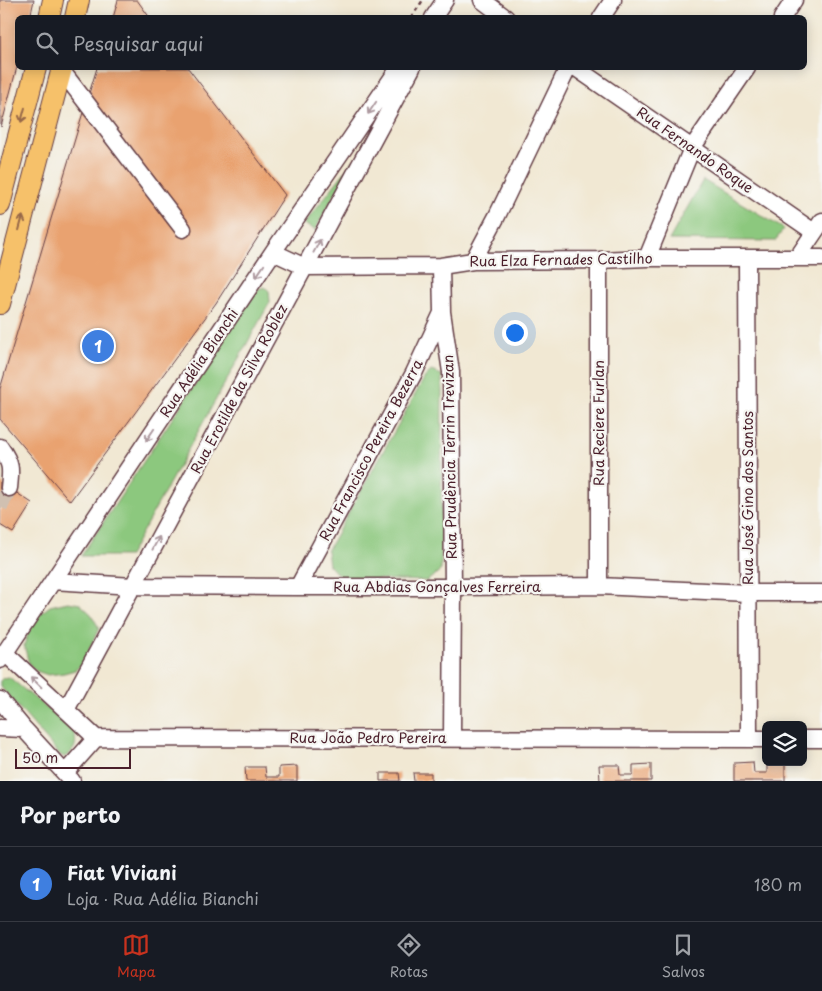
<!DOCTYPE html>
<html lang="pt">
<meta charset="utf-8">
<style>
body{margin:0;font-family:"Playpen Sans",sans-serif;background:#20242c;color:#f1f3f6}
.controls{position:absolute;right:15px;bottom:15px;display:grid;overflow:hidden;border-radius:8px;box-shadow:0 2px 12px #0003}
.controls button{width:45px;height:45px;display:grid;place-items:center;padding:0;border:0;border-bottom:1px solid #363941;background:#171b24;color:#f1f3f6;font:25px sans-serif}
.scale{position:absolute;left:15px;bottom:12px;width:116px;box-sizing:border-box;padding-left:5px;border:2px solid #4a1f2b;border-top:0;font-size:14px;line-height:18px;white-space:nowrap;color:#4a1f2b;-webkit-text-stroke:4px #f6f6f2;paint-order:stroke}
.you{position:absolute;left:514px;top:332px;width:18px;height:18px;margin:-12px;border:4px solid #fff;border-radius:50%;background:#1a73e8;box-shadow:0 0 0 8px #1a73e833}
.badge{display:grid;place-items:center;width:32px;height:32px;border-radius:50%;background:#c8321e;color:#fff;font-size:16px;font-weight:700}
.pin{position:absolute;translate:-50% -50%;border:2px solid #fff;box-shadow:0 1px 5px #0006}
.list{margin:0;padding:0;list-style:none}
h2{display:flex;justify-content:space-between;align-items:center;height:65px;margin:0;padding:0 20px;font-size:21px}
h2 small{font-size:16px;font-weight:400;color:#9ea1a6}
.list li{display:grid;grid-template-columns:32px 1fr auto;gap:15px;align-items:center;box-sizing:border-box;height:75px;padding:0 20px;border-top:1px solid #363941}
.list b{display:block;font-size:19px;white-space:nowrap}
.list p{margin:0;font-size:16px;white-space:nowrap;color:#9ea1a6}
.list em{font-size:16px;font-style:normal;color:#9ea1a6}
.icon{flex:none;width:28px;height:28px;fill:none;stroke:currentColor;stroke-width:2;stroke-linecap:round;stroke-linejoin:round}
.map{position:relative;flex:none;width:822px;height:781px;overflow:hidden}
.search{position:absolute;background:#171b24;box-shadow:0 2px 12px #0003;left:15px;right:15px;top:15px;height:55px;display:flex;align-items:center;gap:12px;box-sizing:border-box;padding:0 18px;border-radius:8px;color:#9ea1a6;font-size:19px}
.sheet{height:140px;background:#171b24}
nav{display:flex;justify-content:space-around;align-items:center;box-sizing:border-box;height:70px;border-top:1px solid #363941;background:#171b24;font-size:14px;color:#9ea1a6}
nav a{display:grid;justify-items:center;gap:2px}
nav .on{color:#c8321e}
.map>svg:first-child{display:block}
</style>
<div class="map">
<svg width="822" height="781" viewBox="0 0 822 781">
<rect width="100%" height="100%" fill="#f6f6f2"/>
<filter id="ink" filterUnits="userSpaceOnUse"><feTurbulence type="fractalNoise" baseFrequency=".02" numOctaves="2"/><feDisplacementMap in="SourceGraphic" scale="10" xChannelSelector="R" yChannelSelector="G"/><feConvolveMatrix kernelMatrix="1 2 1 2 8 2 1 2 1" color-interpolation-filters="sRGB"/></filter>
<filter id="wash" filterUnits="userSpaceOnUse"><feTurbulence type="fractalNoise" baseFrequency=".0096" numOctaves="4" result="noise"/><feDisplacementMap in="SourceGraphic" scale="20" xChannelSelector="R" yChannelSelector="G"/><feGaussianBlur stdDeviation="1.12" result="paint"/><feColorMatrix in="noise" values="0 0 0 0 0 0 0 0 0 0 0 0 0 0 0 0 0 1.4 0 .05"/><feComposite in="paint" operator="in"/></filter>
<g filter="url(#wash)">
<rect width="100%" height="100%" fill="#f1e8d3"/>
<!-- green -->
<path fill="#8cc87e" stroke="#6b7454" d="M354,160L315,230L304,224Z
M703,180L784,229L775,241L669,240Z
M265,287L269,291L270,302L129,556H81L258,289Z
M431,371L442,375L441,570L427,581L341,578L329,565L327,551L425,377Z
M68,602L80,604L91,614L99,628L82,665L75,670L64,673L48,675L36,671L29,664L24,645L30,628L41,613L50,606Z
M9,677L73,730C78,743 76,751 64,757L59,754L0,686V681L3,678Z"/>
<g id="blocks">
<!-- building -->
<path fill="#e9a26f" d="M0,0H34L30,18H18V63L1,127Z
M118,0H137L150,18H113Z
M97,68H188L285,195L216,303L70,501L0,419V389L81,119Z
M0,482L32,503L13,533L0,525Z
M753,762L754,773H767V763L785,762V781H734V763Z
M651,764V781H600L599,765H619L620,775H633V765Z
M297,766V781H246L245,767H265L266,777H279V767Z
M380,773H399L400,781H380Z
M413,773H431V781H414Z"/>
</g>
</g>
<g filter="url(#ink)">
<use href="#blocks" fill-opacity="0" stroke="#633d44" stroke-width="1"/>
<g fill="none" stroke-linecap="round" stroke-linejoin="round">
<!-- minor-tunnel -->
<path stroke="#d0c0b1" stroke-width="16" stroke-dasharray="16 8" stroke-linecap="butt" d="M0,507L9,488"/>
<!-- minor casing -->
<g stroke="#633d44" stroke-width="19">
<path id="minor" d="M482,0L506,18
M433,18L445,0
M601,18L613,0
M782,18L794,0
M576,68L814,232
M62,71L183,229
M273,252L305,267L441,266L473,261L599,260L647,258H822
M647,258L692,148L747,68
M797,258L822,221
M747,259L749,738
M473,261L497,216L568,68
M441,266L442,312L451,372L453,587L452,738
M0,447C12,464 11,469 9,488
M53,581L133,586L298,587H453L599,586L748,593H822
M599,586V260
M298,587L414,373L442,313
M5,653L96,738L766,739
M0,660L273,252L399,68
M0,700L24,729L72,781
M66,710L412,68
M0,728L24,729
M803,739H822
M65,773L96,738"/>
</g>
<!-- major casing -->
<g stroke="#633d44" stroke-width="22">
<path id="major" d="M49,18L53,0
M75,18L79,0
M0,205L36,68
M0,304L62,68"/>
</g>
<!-- path -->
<path stroke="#633d44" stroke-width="2.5" stroke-dasharray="4 4" stroke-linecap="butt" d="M411,18L423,0"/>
<!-- minor -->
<use href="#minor" stroke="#fff" stroke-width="16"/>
<!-- major -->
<use href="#major" stroke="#f6c16b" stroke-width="20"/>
</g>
<!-- one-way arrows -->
<defs><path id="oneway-shaft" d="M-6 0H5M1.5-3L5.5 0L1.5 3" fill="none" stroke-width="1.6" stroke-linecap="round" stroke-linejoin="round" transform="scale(1.25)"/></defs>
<g stroke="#ae9aa0">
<use href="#oneway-shaft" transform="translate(372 108) rotate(124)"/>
<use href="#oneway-shaft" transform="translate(317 246) rotate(-62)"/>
<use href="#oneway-shaft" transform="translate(260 271) rotate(124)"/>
<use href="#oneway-shaft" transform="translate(150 435) rotate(124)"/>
<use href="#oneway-shaft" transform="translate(156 543) rotate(-62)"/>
<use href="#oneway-shaft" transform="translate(36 682) rotate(-136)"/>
</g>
<g stroke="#976848">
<use href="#oneway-shaft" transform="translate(23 115) rotate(105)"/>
<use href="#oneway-shaft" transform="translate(21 223) rotate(-75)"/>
</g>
</g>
<g text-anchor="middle" stroke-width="4.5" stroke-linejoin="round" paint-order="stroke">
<!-- street labels -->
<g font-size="14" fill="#4a1f2b" stroke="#f6f6f2">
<text transform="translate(695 150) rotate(35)" y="5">Rua Fernando Roque</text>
<text transform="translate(561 260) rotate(-1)" y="5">Rua Elza Fernades Castilho</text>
<text transform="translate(199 363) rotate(-56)" y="5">Rua Adélia Bianchi</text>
<text transform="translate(239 389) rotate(-62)" y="5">Rua Erotilde da Silva Roblez</text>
<text transform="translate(599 423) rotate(-90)" y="5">Rua Reciere Furlan</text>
<text transform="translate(371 450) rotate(-62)" y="5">Rua Francisco Pereira Bezerra</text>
<text transform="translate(450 457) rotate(-91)" y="5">Rua Prudência Terrin Trevizan</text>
<text transform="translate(748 498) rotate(-90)" y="5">Rua José Gino dos Santos</text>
<text x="437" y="592">Rua Abdias Gonçalves Ferreira</text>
<text x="368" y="743">Rua João Pedro Pereira</text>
</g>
</g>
</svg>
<div class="controls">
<button><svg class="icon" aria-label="layers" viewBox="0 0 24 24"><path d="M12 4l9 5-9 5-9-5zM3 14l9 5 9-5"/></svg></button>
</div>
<div class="scale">50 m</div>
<div class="you"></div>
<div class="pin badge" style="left:98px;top:346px;background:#3f7fe0">1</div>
<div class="search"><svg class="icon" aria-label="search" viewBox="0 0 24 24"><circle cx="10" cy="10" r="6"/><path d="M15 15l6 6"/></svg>Pesquisar aqui</div>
</div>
<section class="sheet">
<h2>Por perto<small></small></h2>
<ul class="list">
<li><span class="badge" style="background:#3f7fe0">1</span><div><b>Fiat Viviani</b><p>Loja · Rua Adélia Bianchi</p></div><em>180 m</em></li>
</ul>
</section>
<nav>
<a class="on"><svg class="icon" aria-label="map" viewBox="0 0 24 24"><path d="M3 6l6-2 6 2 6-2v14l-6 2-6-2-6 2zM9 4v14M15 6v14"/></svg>Mapa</a>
<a><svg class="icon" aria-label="directions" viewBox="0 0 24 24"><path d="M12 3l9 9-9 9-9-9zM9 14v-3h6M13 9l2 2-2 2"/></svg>Rotas</a>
<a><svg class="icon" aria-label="saved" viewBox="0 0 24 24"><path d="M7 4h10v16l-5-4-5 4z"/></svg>Salvos</a>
</nav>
